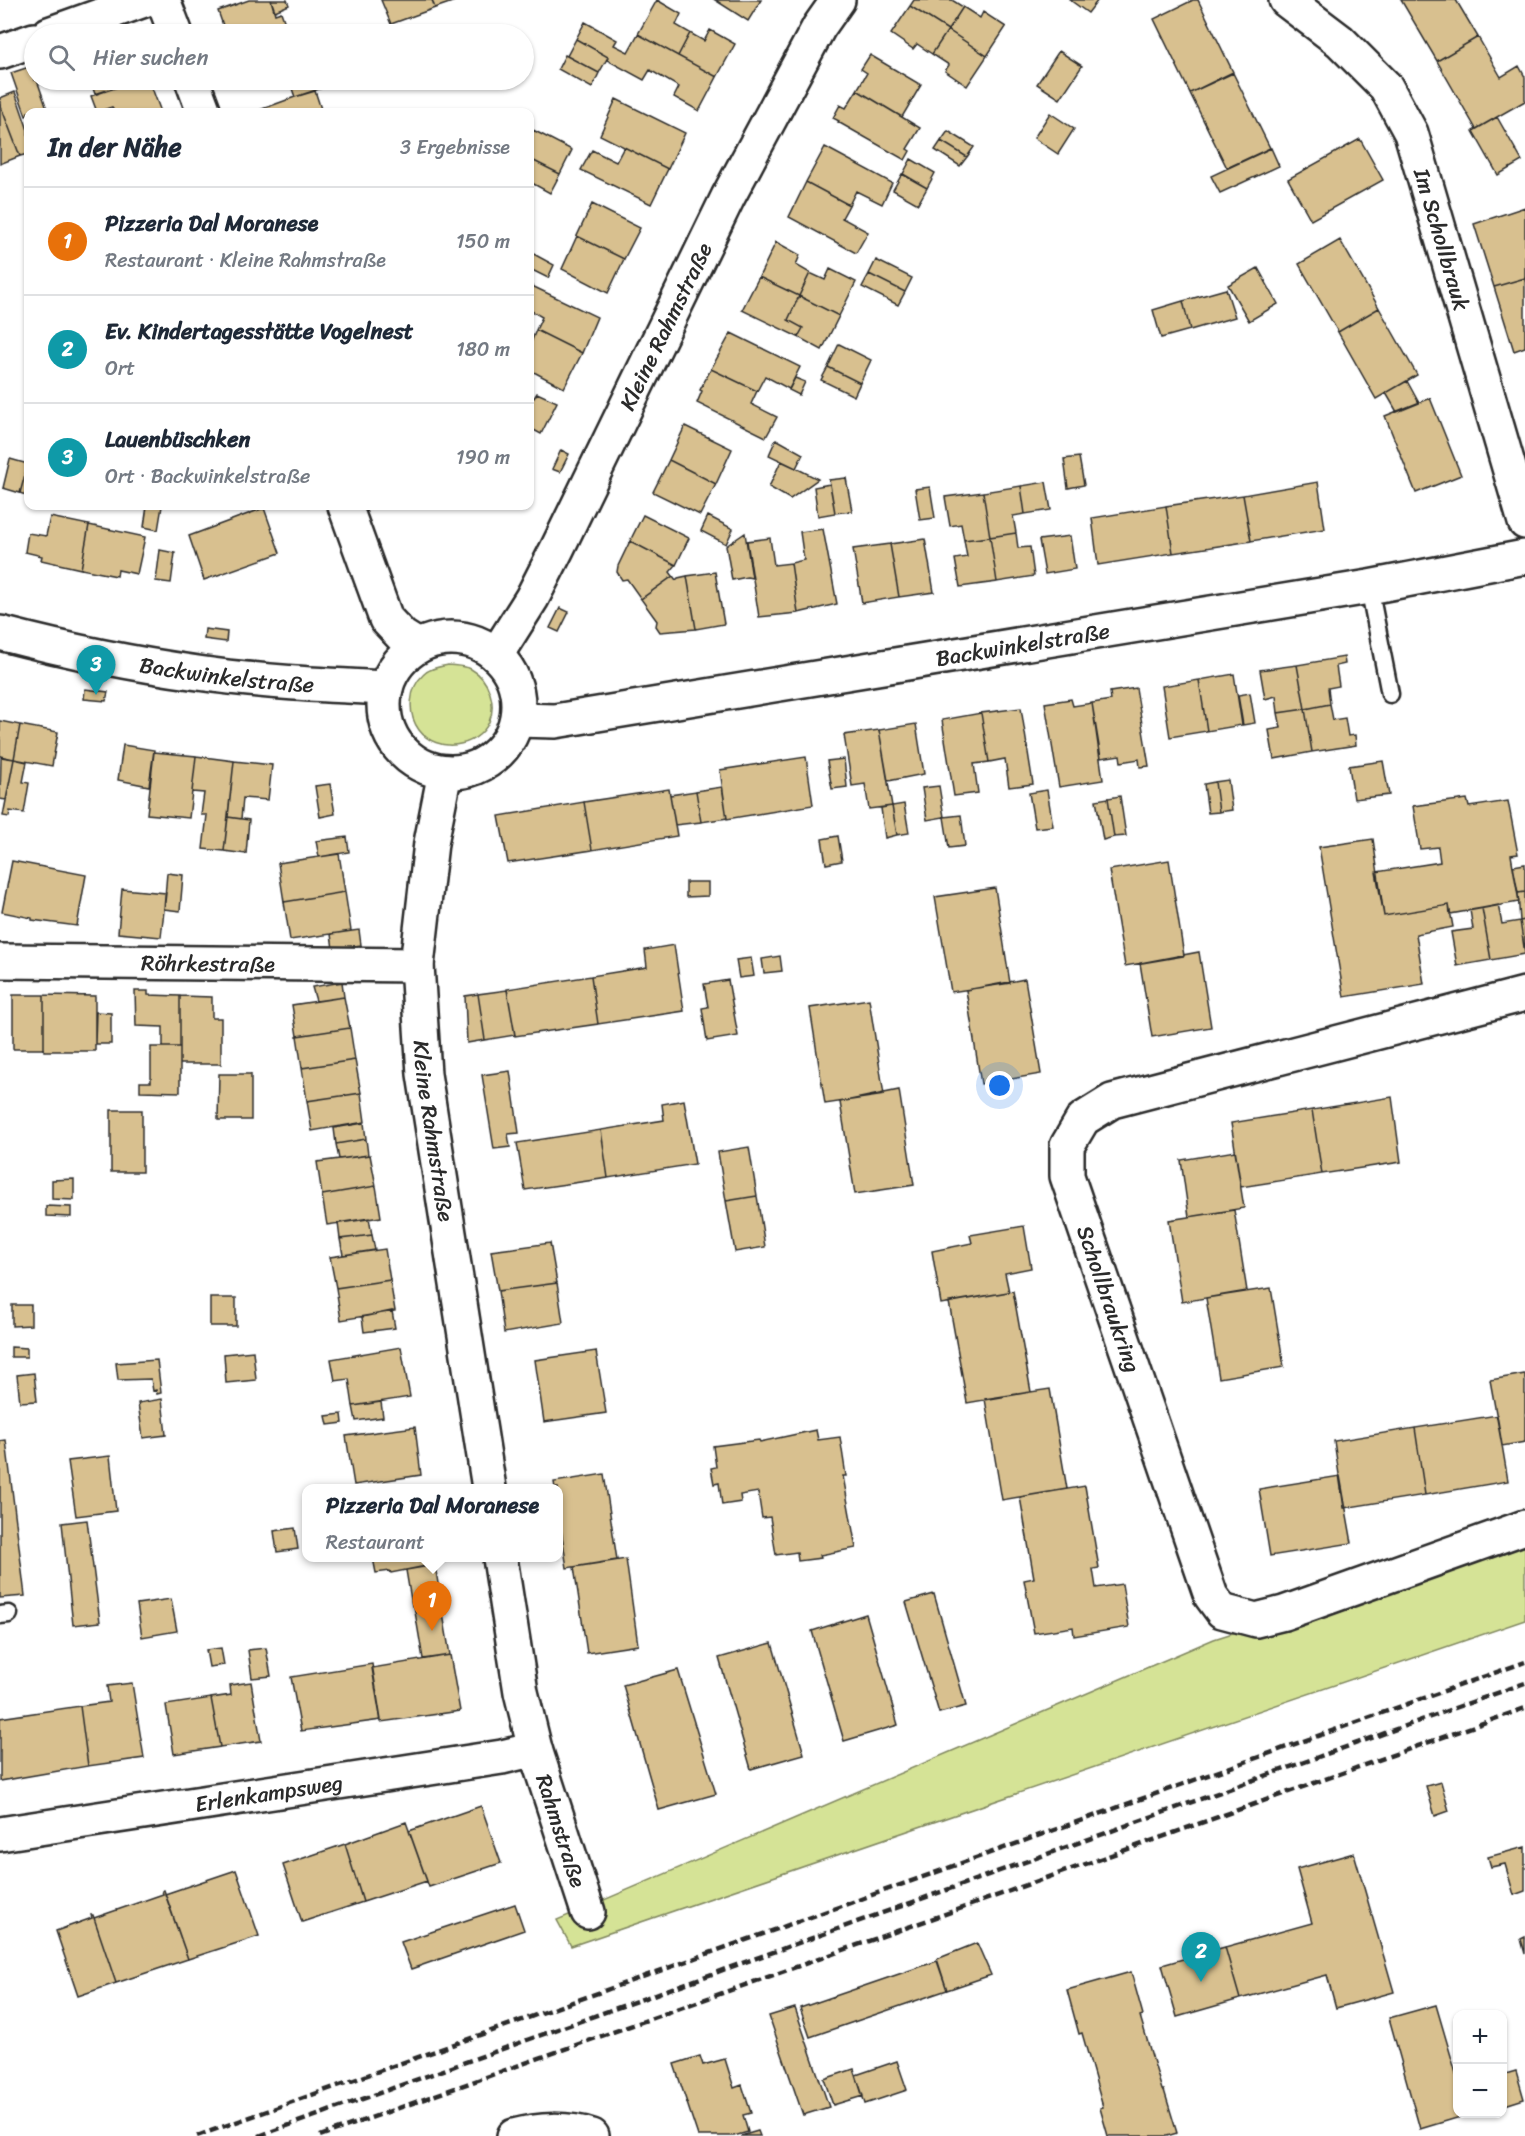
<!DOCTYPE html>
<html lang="de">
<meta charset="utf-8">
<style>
body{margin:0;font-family:Sriracha,sans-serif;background:#f6f6f7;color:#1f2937}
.controls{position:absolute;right:18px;bottom:18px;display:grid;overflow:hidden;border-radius:12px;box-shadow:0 2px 4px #0004}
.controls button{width:54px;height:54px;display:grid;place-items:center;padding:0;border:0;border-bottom:2px solid #e0e1e3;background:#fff;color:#1f2937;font:30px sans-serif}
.you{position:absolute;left:1000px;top:1086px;width:21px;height:21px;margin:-15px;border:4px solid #fff;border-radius:50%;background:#1a73e8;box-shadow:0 0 0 9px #1a73e833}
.badge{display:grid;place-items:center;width:39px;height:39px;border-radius:50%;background:#d1495b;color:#fff;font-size:20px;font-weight:700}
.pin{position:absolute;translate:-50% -50px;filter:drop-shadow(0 2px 3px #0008)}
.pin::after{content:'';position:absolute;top:32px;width:21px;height:18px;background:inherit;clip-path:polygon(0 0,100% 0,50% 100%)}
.popup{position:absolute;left:302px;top:1484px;width:261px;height:78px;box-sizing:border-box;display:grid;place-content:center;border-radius:12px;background:#fff;filter:drop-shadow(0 2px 4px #0005);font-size:20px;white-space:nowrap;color:#747a83}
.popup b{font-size:22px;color:#1f2937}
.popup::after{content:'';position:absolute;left:50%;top:100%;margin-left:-12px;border:12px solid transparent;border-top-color:#fff}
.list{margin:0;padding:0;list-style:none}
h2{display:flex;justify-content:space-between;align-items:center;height:78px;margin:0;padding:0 24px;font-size:26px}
h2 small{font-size:20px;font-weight:400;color:#747a83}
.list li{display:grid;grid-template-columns:39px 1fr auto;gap:18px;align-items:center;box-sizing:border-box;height:108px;padding:0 24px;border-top:2px solid #e0e1e3}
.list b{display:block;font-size:22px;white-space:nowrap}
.list p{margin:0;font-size:20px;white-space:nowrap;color:#747a83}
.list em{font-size:20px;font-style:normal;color:#747a83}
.icon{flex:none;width:33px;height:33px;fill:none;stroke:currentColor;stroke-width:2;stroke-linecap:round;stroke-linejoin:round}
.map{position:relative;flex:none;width:1525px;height:2136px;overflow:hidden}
.search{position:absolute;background:#fff;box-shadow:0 2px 4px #0004;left:24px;top:24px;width:510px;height:66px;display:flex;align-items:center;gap:15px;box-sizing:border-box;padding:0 21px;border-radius:33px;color:#747a83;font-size:22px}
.panel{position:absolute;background:#fff;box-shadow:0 2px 4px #0004;left:24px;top:108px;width:510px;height:402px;border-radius:12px}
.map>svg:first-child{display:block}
</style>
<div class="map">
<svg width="1525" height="2136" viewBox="0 0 1525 2136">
<rect width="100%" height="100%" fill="#fff"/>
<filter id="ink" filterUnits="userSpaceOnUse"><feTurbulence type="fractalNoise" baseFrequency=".0167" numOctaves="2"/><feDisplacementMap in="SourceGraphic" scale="12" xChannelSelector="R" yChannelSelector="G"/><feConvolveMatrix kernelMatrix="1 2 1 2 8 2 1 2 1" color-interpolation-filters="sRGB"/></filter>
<g filter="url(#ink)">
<!-- green -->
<path fill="#d5e396" stroke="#808760" stroke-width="1.5" d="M448,665C456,666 464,666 471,669C489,679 497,704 489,722C477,748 437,754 419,730C407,714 409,688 423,675C429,668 440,667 448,665Z
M1525,1540V1620L571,1946L557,1920L1214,1639Z"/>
<!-- building -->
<path fill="#d8c08f" stroke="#2b2b2b" stroke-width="1.5" d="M249,0H271L275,14L281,12L286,26L263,34H226L218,11Z
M271,0H287L289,5L275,11Z
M381,0H432L435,8L391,24Z
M432,0H458L435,8Z
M657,0L681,14L676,25L690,33L678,56L638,34Z
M715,0H761L748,21Z
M914,0H952L963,7L948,30L910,6Z
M1070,0H1098L1088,13Z
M1193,0H1198L1233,72L1190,93L1154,19Z
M1401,0H1456L1478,37L1437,61Z
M910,6L948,30L932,54L917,44L913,49L891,34Z
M963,7L980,18L983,12L1006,27L987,56L948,30Z
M585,22L617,40L614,45L628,52L638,34L717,77L699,111L674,97L679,87L650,70L644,80L607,60L608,57L576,39Z
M286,26L289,34H263Z
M710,30L735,44L717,77L678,56L690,33L704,41Z
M948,30L987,56L967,86L945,71L949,65L932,54Z
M1478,37L1501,77L1519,66L1525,77V101L1476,129L1437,61Z
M576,39L608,57L599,73L567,56Z
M1059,51L1082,66L1060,99L1037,84Z
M565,55L599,73L592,88L558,69Z
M870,55L921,85L902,117L857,90L867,73L861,69Z
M32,66L34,80H37L47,109L37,112H28V115L26,116L11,73Z
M1233,73L1270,148L1227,168L1190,93Z
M90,80H138L95,94Z
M138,80H149L161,112H114L112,107L97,112L91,96Z
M301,80H346L295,97L290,83Z
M857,90L920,128L907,149L910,151L905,160L838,122L839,121L833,118L840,105L846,108Z
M315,91L322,112H254L295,97Z
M15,92L28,130V154L20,156L0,104V98Z
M616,99L685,133L668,169L600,135Z
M0,104L20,156L0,164Z
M1050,113L1074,129L1058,154L1034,138Z
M1497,117L1522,161L1498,175L1473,131Z
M533,130L572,150L560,174L530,159V137Z
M948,131L974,147L967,157L941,141Z
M1360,139L1383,180L1311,220L1288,179Z
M941,141L967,157L960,166L935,150Z
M624,147L668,169L651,204L581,170L592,150L616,162Z
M825,147L892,183L882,204L856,191L849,205L806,182Z
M1271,148L1279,166L1220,193L1211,176Z
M530,159L560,174L550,193L530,182Z
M911,159L935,173L927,188L903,174Z
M902,174L927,188L918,204L893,190Z
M806,182L849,205L842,218L868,232L856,253L789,217Z
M592,204L640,228L624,259L577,236Z
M1525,207V278L1494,287L1474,224Z
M577,236L624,259L608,293L562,269Z
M1340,240L1379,308L1338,332L1299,264Z
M776,242L800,255L796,265L810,273L799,296L759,277Z
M530,252L554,265L548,278L530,269Z
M876,260L912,278L905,292L869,274Z
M1258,268L1278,304L1249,321L1228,285Z
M830,269L856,282L839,316L799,296L810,273L825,280Z
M869,274L905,292L898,305L862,287Z
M759,277L799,296L788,320L803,328L798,337L742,310Z
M1525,278V347L1514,351L1494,287Z
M530,285L597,317L582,353L536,330L542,317L530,310Z
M1226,289L1235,317L1190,330L1183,301Z
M799,296L839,316L822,350L798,337L803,328L788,320Z
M1183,301L1190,330L1161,338L1153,310Z
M1379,308L1417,375L1376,399L1338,332Z
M536,330L582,353L564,388L530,370V345Z
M731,333L800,367L789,389L765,376L757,391L711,369Z
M839,344L871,360L860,383L828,367Z
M828,367L860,383L854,396L821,380Z
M711,369L757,391L751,404L777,417L766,437L697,403L702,391L700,390Z
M795,378L805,382L799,395L789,390Z
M1407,381L1419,403L1397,412L1386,393Z
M537,393L557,402L541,434L530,428V395L534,398Z
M1430,398L1461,475L1416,493L1385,416Z
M685,426L732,449L716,484L669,460Z
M776,439L803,454L796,468L769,455Z
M561,450L569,454L560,472L552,469Z
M1079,457L1084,485L1068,488L1064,459Z
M10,459L28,464L20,493L3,488Z
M669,460L716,484L700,515L653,492Z
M781,461L796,468L818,479L790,499L769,487Z
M28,464V496L20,493Z
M846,478L852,511L835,513L829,480Z
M1046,482L1051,510L1025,514L1021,486Z
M1318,482L1325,529L1251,541L1243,495Z
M830,484L835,513L818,516L814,487Z
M1021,486L1025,514L1013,516L1016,533L990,537L983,492Z
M930,487L935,518L920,520L915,489Z
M983,492L990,537L964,540L961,524L950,526L945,497Z
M1243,495L1251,541L1173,553L1166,506Z
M147,506H162L158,530L144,527Z
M1166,506L1173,553L1098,565L1092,518Z
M264,508L280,553L204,580L189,536Z
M643,515L689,538L676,565L630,541Z
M708,516L733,529L726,544L701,531Z
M50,517L89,525L81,569L41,560L42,556L25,552L28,533L46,536Z
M89,525L145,537L137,574L118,570L117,576L81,569Z
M823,529L837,604L798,613L791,563L804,560L800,532Z
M745,533L752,578L747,577L732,580L726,546Z
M1016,533L1018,548L1030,547L1034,576L997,582L990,537Z
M1070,536L1075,569L1045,574L1039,540Z
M990,537L997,582L960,587L955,559L967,557L964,540Z
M770,538L774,565L791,563L798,613L759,617L747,541Z
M925,539L934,592L899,597L890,544Z
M630,541L676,565L670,572L673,576L641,599L627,579L622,580L617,572L618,566Z
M890,544L899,597L862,603L853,549Z
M160,550L175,553L171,583L156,581Z
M715,572L724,624L696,629L687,576Z
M673,576L676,580L678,578L687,576L696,629L660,632L656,626L657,621L641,599Z
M560,608L569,612L559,632L550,628Z
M205,629L227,632L226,642L204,639Z
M1344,657L1345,664L1336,666L1339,686L1328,688L1330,704L1305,709L1297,665Z
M1297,665L1305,709L1278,713L1276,696L1265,699L1260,670Z
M1234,674L1242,725L1207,731L1199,680Z
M1199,680L1207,731L1170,737L1162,686Z
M1136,688L1149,766L1140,767L1139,759L1121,762L1120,755L1101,758L1092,703L1111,700L1110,692Z
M85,689L108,692L106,701L84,699Z
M1250,693L1255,723L1243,725L1238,695Z
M1071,699L1073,706L1092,703L1103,780L1059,787L1045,703Z
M1330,704L1333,720L1345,718L1348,736L1355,735L1356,745L1312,752L1305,709Z
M1021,708L1033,784L1009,787L1005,759L989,762L981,713Z
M1305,709L1312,752L1274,759L1269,730L1281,728L1278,713Z
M981,713L989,762L974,764L978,793L954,796L942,720Z
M0,721L20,725L14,759L0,756Z
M916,724L924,774L888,781L879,730Z
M20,725L58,732L52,766L14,759Z
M879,730L892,806L869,809L865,784L852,786L844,735Z
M123,745L154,750L149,786L118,780Z
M154,752L196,756L189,818L147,814Z
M196,756L234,761L224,851L203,849L207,815H201L204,793L192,792Z
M1,757L14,759L6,800L0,799Z
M806,757L813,805L727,819L720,770Z
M14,759L27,762L23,782L29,783L24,813L10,811L9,817L3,816Z
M844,759L847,787L832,789L827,761Z
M234,761L272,765L268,800L243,798L241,819L228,817Z
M1383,761L1389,795L1354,799L1349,766Z
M1228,780L1232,810L1219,812L1215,782Z
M1215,782L1219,812L1208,813L1204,784Z
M330,784L335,814L320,817L315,786Z
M939,786L944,817L927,820L922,788Z
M722,787L727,818L701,822L696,791Z
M669,789L677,836L592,850L584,802Z
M1047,790L1053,826L1035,828L1029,793Z
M696,791L701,822L675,825L670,795Z
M1120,796L1126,836L1114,837L1108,798Z
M1108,798L1114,837L1103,840L1096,800Z
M1467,799L1469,807L1508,801L1518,854L1511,855L1519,902L1450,914L1449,905L1384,916L1376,872L1440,862L1438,847L1420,849L1413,806Z
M584,802L592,850L508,863L499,816Z
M904,804L909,833L897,835L892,806Z
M892,806L897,835L885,838L881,808Z
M961,815L965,846L949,848L944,817Z
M228,817L249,820L246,854L224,851Z
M838,836L842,861L826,864L822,839Z
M347,837L349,852L319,857L316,841Z
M1373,839L1384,916L1449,905L1453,927L1416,934L1424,984L1344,997L1319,847Z
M339,854L345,892L284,902L278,863Z
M1169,860L1184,956L1125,966L1109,870Z
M12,861L86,875L77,926L32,920V918L2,912Z
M1525,864V892L1518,893L1513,866Z
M167,873L183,875L180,911L164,909Z
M686,882H708V896L686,897Z
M995,888L1010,983L951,992L935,897Z
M122,889L166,893L161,937L118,933Z
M345,892L351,931L290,940L284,902Z
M1525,892V920L1520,921L1518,893Z
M1498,905L1502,924L1520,921L1525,954L1491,960L1482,908Z
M1482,908L1491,960L1457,966L1451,932L1473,929L1470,910Z
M1525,920V953L1520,921Z
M359,930L361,945L333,949L331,934Z
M674,945L684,1011L598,1024L591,976L647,967L645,950Z
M1199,952L1211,1027L1152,1037L1140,963Z
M780,956L782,971L764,973L762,959Z
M751,958L754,976L739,978L736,960Z
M591,976L598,1024L515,1036L507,989Z
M1025,979L1041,1074L981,1084L966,990Z
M728,980L738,1036L707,1041L702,1008L708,1007L704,984Z
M342,982L344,997L316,1001L312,987Z
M507,990L515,1035L485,1040L478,994Z
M135,991H148V995L180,996V1047H163V1027L136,1026Z
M478,994L485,1040L467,1043L465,996Z
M13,995H44V1049H13Z
M44,995L95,996V1051H44Z
M180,996L212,997V1018H221V1064H180Z
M344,997L350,1028L297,1036L292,1005Z
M869,999L884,1095L825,1104L810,1008Z
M96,1012L111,1013V1044H95Z
M350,1028L355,1060L302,1068L297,1036Z
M151,1047H180V1092L140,1091V1082H151Z
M355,1060L361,1093L307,1101L302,1068Z
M510,1071L519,1133L508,1134L510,1147L494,1149L482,1075Z
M219,1074H251V1120H218Z
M899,1090L914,1185L855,1194L840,1102Z
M361,1093L365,1122L312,1131L307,1101Z
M1392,1097L1401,1162L1322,1174L1312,1110Z
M684,1100L695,1164L608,1178L601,1130L664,1120L662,1104Z
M111,1110H142V1172H111Z
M1312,1110L1322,1174L1241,1187L1231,1123Z
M364,1123L366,1139L336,1144L334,1128Z
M601,1130L608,1178L525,1190L517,1143Z
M366,1139L368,1155L339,1159L336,1144Z
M749,1147L757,1196L726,1201L718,1152Z
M1235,1151L1244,1208L1189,1217L1181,1160Z
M370,1155L376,1186L322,1195L317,1162Z
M74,1179V1200L52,1199V1180Z
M376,1186L381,1217L327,1225L322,1195Z
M757,1196L765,1247L735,1252L726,1201Z
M46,1206L71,1207V1217L46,1216Z
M1234,1210L1247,1291L1182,1302L1169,1220Z
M369,1218L372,1235L340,1239L338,1223Z
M1024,1226L1031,1268L1005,1273L1009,1292L941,1304L932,1251L972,1243L970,1235Z
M372,1235L375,1250L343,1255L340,1239Z
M550,1243L557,1283L498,1291L491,1251Z
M385,1249L390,1280L336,1288L330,1257Z
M390,1280L395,1311L341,1320L336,1288Z
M557,1283L563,1323L504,1333L498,1291Z
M1271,1288L1284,1367L1219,1378L1206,1298Z
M1013,1291L1031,1392L967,1403L949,1302Z
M210,1298H236V1326H210Z
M12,1305H31V1325L12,1326Z
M392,1311L395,1328L364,1332L362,1317Z
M11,1347L27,1348V1357H11Z
M401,1347L410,1397L353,1406L349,1379L335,1381L331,1359Z
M253,1351L256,1380L226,1383L224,1354Z
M596,1351L606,1413L544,1422L535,1360Z
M157,1360L161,1393L157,1394L156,1390L153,1391L151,1379L118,1380L116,1363Z
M34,1373L37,1401L20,1402L17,1375Z
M1525,1374V1442L1502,1446L1490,1380Z
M1050,1389L1067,1489L1002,1500L985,1399Z
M162,1399L166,1435L143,1438L138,1403Z
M381,1402L383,1417L356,1421L353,1406Z
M342,1414L343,1423L328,1425L326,1416Z
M1497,1415L1508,1481L1425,1495L1415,1428Z
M415,1427L421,1475L354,1485L346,1436Z
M1415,1428L1425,1495L1344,1508L1334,1441Z
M816,1430L818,1440L840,1437L846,1476H843L856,1548L820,1555L821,1558L798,1561L797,1552L776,1555L770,1517L762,1518L758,1492L740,1495L741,1502L722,1505L719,1483L714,1484L711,1468L716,1467L713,1446L759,1440L760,1442Z
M6,1440L25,1596L0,1598V1441Z
M110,1456L116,1511L76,1516L68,1461Z
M604,1474L617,1560L567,1568L558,1510V1488H555L554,1482Z
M1340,1476L1352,1543L1270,1556L1259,1489Z
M1085,1486L1099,1568L1093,1569L1096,1588L1122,1584L1129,1627L1074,1636L1073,1627L1034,1633L1024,1580L1034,1578L1020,1497Z
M87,1520L100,1622L73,1625L62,1523Z
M295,1528L298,1549L277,1552L274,1531Z
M373,1558H435L436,1564L391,1573L390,1571L376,1573Z
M626,1559L638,1645L587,1653L574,1567Z
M435,1565L441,1602L412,1606L406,1570Z
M934,1594L966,1706L939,1713L906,1602Z
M171,1599L177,1631L142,1637L137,1604Z
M441,1602L450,1655L423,1659L414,1606Z
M866,1614L898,1725L844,1741L812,1631Z
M772,1643L804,1754L751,1769L719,1658Z
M221,1648L224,1665L209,1667L206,1650Z
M266,1648L271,1676L252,1678L248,1650Z
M450,1655L460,1711L381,1722L372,1668Z
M372,1664L381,1720L301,1731L291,1677Z
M678,1670L716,1794L659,1810L623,1685Z
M251,1682L261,1741L220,1747L211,1698L231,1695L230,1685Z
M132,1683L144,1758L88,1766L80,1706L109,1702L107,1686Z
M211,1698L220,1747L174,1754L166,1705Z
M80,1706L88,1766L0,1781V1718Z
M1441,1782L1449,1811L1435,1816L1426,1786Z
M481,1806L501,1863L429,1887L409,1831Z
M406,1822L427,1881L363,1902L345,1844Z
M345,1844L363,1902L302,1922L283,1865Z
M1525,1847V1891L1514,1895L1505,1864L1491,1867L1488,1857Z
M1354,1853L1394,1992L1336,2008L1327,1975L1240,1999L1225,1947L1312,1923L1297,1869Z
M236,1870L259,1936L188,1959L165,1894Z
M164,1890L188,1959L116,1983L94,1918L163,1894L162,1891Z
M515,1904L524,1930L411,1969L401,1942Z
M91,1915H93L116,1983L78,1996L56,1931L92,1918Z
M1525,1937V1954L1521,1939Z
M977,1943L991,1975L947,1990L937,1959Z
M1225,1947L1240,1999L1177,2017L1162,1965Z
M937,1961L947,1990L810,2037L800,2008Z
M1131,1972L1143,2015L1140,2016L1162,2090H1164L1177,2133L1167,2136H1108L1100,2108L1103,2107L1082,2033L1079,2034L1067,1990Z
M1436,2005L1458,2080V2114H1467V2115L1420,2129L1389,2018Z
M795,2008L829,2107L803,2115L769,2016Z
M700,2056L703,2065L725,2059L734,2088L742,2085L751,2113L743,2115L748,2132L734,2136H698L674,2064Z
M897,2061L907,2090L865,2104L856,2075Z
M854,2069L863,2096L833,2105L824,2079Z
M1516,2071L1524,2099L1505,2105L1502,2095V2075Z
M758,2131L760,2136H741Z"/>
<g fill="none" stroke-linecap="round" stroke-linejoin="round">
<!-- lane casing -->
<g stroke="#2b2b2b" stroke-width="21">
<path id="lane" d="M1369,587L1390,694
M0,1615L9,1614"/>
</g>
<!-- street casing -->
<g stroke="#2b2b2b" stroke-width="38">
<g id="street">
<path d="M163,0L176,34"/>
<path id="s1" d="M1286,0L1340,41L1386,87L1411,133L1525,522"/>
<path d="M49,34L144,0"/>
<path d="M0,52L34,40"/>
<path d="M192,80L204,112"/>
<path d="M345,506L386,619L402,636L418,646"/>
<path id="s2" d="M496,655L532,598L557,549L728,197L819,27L838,0"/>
<path id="s3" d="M445,772L431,843L417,965L424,1074L489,1488"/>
<path id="s4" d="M0,961L417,965"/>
<path id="s5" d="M1525,994L1112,1101L1083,1119L1067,1146V1176L1211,1596L1222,1611L1256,1620L1284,1613L1525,1527"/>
<path id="s6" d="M500,1558L521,1692L535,1749L588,1912"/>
<path id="s7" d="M0,1834L502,1757L535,1749"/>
</g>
</g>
<!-- secondary casing -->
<g stroke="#2b2b2b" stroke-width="38">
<g id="secondary">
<path id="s8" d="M0,633C65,650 132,664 198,673C260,682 323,685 386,688"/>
<circle cx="451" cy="705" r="67"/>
<path id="s9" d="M517,720L555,721L1369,587L1525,557"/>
<path d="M514,2136C539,2129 568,2128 592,2136"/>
</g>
</g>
<!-- lane -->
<use href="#lane" stroke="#fff" stroke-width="16"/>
<!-- street -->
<use href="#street" stroke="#fff" stroke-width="33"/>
<!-- secondary -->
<use href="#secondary" stroke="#fff" stroke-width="33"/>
<!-- rail -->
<path stroke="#2b2b2b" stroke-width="4.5" stroke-dasharray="9 4.5" stroke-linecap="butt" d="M197,2136L1525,1662
M259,2136L1525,1683
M320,2136L1525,1708"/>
</g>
</g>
<g text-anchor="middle" stroke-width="5" stroke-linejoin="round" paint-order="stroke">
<!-- street labels -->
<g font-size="22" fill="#2b2b2b" stroke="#fff">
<text dy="8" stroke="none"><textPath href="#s1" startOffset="296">Im Schollbrauk</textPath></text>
<text dy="8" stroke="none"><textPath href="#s2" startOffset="370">Kleine Rahmstraße</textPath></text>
<text dy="8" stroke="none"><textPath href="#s9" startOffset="512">Backwinkelstraße</textPath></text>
<text dy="8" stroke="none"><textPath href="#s8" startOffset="231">Backwinkelstraße</textPath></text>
<text dy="8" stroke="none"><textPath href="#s4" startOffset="208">Röhrkestraße</textPath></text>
<text dy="8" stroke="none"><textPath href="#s3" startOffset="362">Kleine Rahmstraße</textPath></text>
<text dy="8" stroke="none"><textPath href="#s5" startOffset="652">Schollbraukring</textPath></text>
<text dy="8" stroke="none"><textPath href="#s7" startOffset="272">Erlenkampsweg</textPath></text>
<text dy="8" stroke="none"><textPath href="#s6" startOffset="280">Rahmstraße</textPath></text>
</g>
</g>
</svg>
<div class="controls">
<button>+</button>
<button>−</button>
</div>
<div class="you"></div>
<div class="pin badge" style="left:432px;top:1631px;background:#e8710a">1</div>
<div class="popup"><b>Pizzeria Dal Moranese</b>Restaurant</div>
<div class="pin badge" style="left:1201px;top:1982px;background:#0f9aa8">2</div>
<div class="pin badge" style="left:96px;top:695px;background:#0f9aa8">3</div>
<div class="search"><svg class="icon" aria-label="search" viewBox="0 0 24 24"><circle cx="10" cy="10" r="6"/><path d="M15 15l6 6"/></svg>Hier suchen</div>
<section class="panel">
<h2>In der Nähe<small>3 Ergebnisse</small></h2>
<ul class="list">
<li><span class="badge" style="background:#e8710a">1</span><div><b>Pizzeria Dal Moranese</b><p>Restaurant · Kleine Rahmstraße</p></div><em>150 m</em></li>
<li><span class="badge" style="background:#0f9aa8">2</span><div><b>Ev. Kindertagesstätte Vogelnest</b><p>Ort</p></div><em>180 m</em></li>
<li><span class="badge" style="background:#0f9aa8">3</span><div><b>Lauenbüschken</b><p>Ort · Backwinkelstraße</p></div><em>190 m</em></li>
</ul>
</section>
</div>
